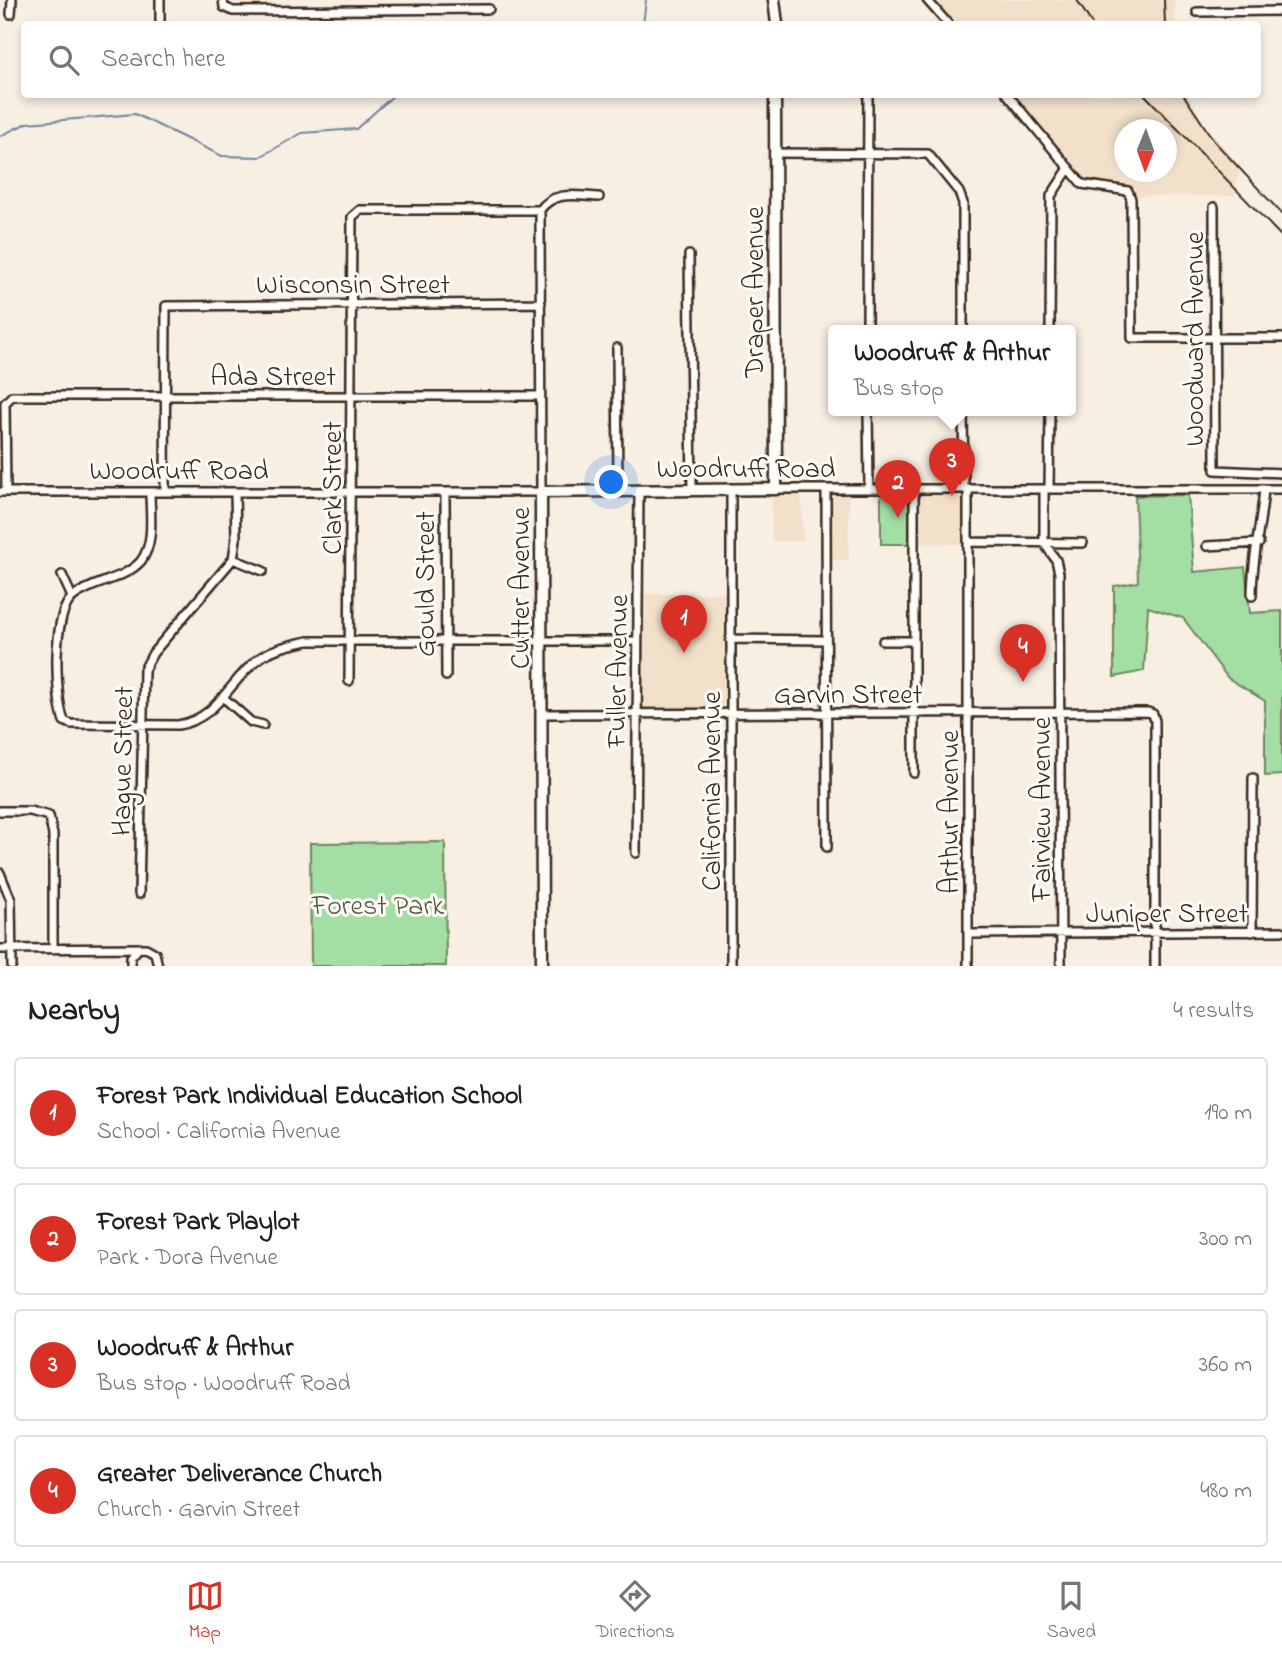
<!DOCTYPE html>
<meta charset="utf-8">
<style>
body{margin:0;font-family:"Indie Flower",sans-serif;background:#f2f2f2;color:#202124}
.compass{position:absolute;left:1114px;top:119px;width:63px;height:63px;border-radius:50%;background:#fff;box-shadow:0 4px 10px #0003;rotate:181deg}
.you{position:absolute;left:612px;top:483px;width:24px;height:24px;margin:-18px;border:5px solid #fff;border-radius:50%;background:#1a73e8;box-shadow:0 0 0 10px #1a73e833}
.badge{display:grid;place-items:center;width:46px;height:46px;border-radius:50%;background:#d93025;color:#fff;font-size:23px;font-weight:700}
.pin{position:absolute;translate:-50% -58px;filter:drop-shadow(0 2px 4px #0008)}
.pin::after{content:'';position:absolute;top:37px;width:24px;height:21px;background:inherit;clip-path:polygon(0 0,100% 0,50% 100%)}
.popup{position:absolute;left:828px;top:325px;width:248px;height:91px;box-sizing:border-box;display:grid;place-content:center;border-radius:7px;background:#fff;filter:drop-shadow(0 2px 5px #0005);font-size:23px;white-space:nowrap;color:#757577}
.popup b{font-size:26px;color:#202124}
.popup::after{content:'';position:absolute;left:50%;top:100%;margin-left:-14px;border:14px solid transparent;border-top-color:#fff}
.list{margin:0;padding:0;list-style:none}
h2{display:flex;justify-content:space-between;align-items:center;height:91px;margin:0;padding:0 28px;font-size:30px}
h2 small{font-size:23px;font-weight:400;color:#757577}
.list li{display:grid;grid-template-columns:46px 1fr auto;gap:21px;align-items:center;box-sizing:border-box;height:112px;margin:0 14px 14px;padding:0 14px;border:2px solid #e0e0e0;border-radius:7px}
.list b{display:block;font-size:26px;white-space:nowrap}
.list p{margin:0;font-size:23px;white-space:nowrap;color:#757577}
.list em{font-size:23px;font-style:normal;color:#757577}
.icon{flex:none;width:38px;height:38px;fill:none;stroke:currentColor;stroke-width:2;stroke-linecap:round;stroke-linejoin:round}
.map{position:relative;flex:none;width:1282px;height:966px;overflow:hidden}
.search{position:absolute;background:#fff;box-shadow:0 4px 10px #0003;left:21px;right:21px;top:21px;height:77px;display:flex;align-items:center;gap:18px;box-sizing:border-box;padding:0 24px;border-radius:7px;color:#757577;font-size:26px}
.sheet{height:595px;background:#fff}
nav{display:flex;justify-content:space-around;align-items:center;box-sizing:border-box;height:98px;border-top:2px solid #e0e0e0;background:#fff;font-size:19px;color:#757577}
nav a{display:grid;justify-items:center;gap:4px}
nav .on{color:#d93025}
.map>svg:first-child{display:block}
</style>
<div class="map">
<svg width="1282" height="966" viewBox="0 0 1282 966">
<rect width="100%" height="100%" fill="#f8efe3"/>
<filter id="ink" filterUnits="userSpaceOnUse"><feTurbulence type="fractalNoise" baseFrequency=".0143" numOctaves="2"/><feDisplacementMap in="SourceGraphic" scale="14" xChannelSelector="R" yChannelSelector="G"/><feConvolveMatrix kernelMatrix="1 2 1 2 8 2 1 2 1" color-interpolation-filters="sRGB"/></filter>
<g filter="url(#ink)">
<!-- built -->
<path fill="#f2e0cb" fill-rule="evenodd" d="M929,0H1175V24H949Z
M1008,95H1188L1207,128L1240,166L1234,196H1132L1120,186H1091L1083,182ZM1124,130H1166V172H1124Z
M771,491H802L803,541H772Z
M823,491L849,492V560H823Z
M965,491L964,544H917L916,492Z
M729,593L730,713H638L639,594Z"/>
<!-- green -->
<path fill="#a3dea4" stroke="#6f8461" stroke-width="2" d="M881,492H916L917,544H881Z
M1188,495L1194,572L1245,567L1250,613L1282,611V775L1265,776V701L1228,678L1183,618L1148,607L1144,671L1114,677V586L1138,582L1135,496Z
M445,842L446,966H311L310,843Z"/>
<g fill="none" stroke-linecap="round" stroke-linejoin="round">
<!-- stream -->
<path stroke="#70859b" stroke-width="2" d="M643,24L646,0
M0,136L27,123L135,114L222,156L260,157L302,133L356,129L395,94"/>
<!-- street casing -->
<g stroke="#3b2a1e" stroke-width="12">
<path id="street" d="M223,0L224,7L233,11L489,9
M927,0L948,24
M1197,12L1282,11
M11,14L12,0
M160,24V0
M1007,94L1082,184L1128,191L1131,199L1132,338H1282
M775,153L928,154L959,192L963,203V330
M1214,207L1215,470L1282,473
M689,255L692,490
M867,330L868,94
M1050,330L1051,196L1069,168
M617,348L618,490
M868,410L869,489
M963,410L964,489
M776,489H1282
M914,489V773
M968,489V966
M1044,489V543L1056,560L1059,573L1061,966
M1049,489L1050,410
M826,490L827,847
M0,492H541L540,210
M6,492L5,403L12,396H540
M150,492C150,513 155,543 141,561C124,580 94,581 74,596C51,612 55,697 64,721L71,724L178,725C217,719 228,683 257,660C272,648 290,645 308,641H637
M165,492L166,306L541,303
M445,492L446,676
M968,542L1083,543
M1207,546L1259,543
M233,559L263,571
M62,575L72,597
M1252,596C1252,559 1261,525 1264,489
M730,639L826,640
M883,641H914
M349,681L352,217L360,210H540C554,190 577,196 599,197
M224,698L251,722L263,725
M542,714L1148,712L1153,714L1155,721V966
M0,811H30L49,816L53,835V949
M636,853L639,490
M0,873L11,900L12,966
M139,894L144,670L153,653L233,559L236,539L235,492
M1252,932L1253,778
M968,934L1282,931
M0,949L146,948L155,953L158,966
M131,966V957L137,950
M731,966V489"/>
</g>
<!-- secondary casing -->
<g stroke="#3b2a1e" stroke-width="15">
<path id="secondary" d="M774,0L777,24
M542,966L541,492L776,489L775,94"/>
</g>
<!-- street -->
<use href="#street" stroke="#fdfcf7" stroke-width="7"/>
<!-- secondary -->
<use href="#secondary" stroke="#fdfcf7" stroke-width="10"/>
<!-- rail -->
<path stroke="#3b2a1e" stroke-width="2" d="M1077,0L1092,24
M1164,0L1165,24
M1144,94L1282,237
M1183,94L1214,141L1282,214"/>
</g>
</g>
<g text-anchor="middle" stroke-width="6" stroke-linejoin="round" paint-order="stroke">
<!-- street labels -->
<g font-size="28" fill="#3b2a1e" stroke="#fdfcf7">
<text x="353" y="293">Wisconsin Street</text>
<text transform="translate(753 292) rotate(-90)" y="10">Draper Avenue</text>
<text transform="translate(1193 339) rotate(-90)" y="10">Woodward Avenue</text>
<text x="273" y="385">Ada Street</text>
<text x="746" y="477">Woodruff Road</text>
<text x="179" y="479">Woodruff Road</text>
<text transform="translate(331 488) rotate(-90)" y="10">Clark Street</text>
<text transform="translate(424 584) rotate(-90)" y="10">Gould Street</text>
<text transform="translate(519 588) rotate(-90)" y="10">Cutter Avenue</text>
<text transform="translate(616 671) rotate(-89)" y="10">Fuller Avenue</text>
<text x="848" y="703">Garvin Street</text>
<text transform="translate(121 761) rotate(-89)" y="10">Hague Street</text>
<text transform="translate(710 791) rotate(-90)" y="10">California Avenue</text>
<text transform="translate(1040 809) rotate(-90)" y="10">Fairview Avenue</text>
<text transform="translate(948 812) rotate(-90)" y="10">Arthur Avenue</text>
<text x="1167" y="922">Juniper Street</text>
</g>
<!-- park labels -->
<g font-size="28" fill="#555740" stroke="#fdfcf7">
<text x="378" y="914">Forest Park</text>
</g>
</g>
</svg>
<svg class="compass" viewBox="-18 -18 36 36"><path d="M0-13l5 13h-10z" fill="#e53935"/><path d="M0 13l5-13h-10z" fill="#757577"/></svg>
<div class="you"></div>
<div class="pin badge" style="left:684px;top:653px">1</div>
<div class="pin badge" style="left:898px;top:518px">2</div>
<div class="pin badge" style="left:952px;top:496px">3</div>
<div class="popup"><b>Woodruff &amp; Arthur</b>Bus stop</div>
<div class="pin badge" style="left:1023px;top:682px">4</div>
<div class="search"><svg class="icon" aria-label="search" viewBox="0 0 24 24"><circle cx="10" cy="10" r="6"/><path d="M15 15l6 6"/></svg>Search here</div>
</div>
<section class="sheet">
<h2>Nearby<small>4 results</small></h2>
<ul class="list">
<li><span class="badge">1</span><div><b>Forest Park Individual Education School</b><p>School · California Avenue</p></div><em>190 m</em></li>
<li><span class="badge">2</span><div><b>Forest Park Playlot</b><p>Park · Dora Avenue</p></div><em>300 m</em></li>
<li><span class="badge">3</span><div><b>Woodruff &amp; Arthur</b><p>Bus stop · Woodruff Road</p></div><em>360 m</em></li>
<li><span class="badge">4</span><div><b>Greater Deliverance Church</b><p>Church · Garvin Street</p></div><em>480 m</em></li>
</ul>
</section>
<nav>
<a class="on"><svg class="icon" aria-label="map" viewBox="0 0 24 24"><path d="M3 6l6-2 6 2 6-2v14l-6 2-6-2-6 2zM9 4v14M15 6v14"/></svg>Map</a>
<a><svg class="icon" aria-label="directions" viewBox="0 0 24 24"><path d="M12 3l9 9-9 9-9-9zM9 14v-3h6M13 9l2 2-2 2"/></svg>Directions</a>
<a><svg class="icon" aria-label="saved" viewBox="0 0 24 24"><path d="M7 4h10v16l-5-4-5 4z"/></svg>Saved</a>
</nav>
